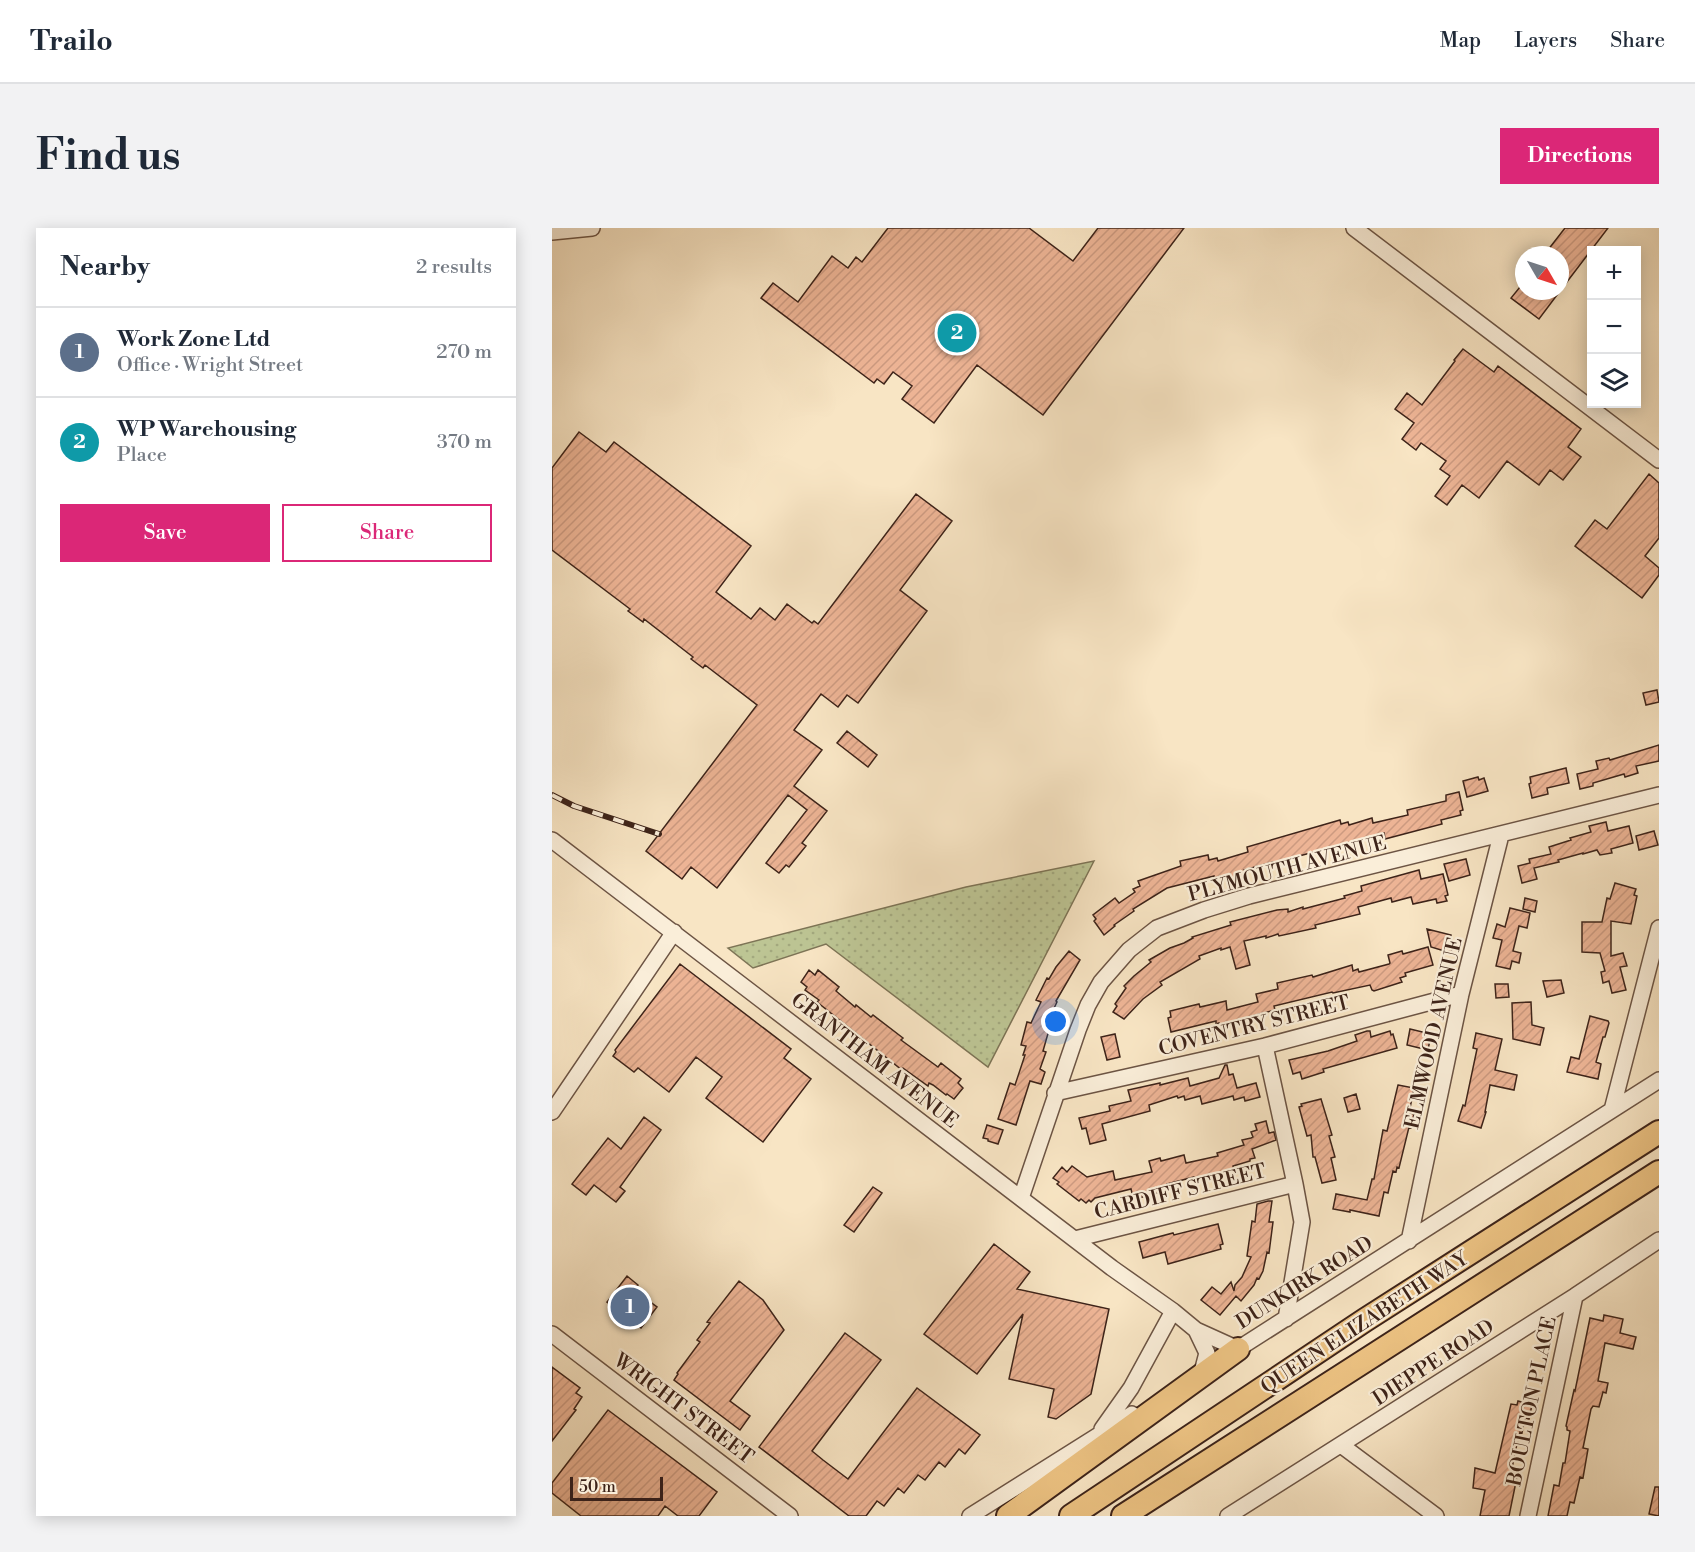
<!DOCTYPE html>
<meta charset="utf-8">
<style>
body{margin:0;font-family:"Libre Bodoni",serif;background:#f2f2f3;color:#1f2937}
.controls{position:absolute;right:18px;top:18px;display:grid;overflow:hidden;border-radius:0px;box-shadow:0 3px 15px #0003}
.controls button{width:54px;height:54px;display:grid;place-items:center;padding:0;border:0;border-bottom:2px solid #e0e1e3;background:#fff;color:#1f2937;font:30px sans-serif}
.compass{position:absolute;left:963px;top:18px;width:54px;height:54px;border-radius:50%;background:#fff;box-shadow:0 3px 15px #0003;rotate:129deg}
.scale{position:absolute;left:18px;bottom:15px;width:93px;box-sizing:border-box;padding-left:6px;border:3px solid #3d2319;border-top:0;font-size:16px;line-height:21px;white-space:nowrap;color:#3d2319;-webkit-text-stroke:4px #faeed9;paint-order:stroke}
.you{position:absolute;left:504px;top:794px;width:21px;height:21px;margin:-15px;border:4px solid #fff;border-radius:50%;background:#1a73e8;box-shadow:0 0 0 9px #1a73e833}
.badge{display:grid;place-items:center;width:39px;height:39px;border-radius:50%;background:#db2777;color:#fff;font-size:20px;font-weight:700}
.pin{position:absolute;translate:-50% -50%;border:3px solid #fff;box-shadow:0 2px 6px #0006}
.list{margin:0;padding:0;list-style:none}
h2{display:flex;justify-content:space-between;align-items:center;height:78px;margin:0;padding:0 24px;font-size:26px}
h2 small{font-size:20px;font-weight:400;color:#747a83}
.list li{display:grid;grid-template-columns:39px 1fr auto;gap:18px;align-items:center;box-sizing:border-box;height:90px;padding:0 24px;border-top:2px solid #e0e1e3}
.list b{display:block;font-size:22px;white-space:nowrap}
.list p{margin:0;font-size:20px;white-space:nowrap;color:#747a83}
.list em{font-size:20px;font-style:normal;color:#747a83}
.actions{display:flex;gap:12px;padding:18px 24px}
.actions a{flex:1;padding:14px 0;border:2px solid #db2777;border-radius:0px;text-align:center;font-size:21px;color:#db2777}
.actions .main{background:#db2777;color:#fff}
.icon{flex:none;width:33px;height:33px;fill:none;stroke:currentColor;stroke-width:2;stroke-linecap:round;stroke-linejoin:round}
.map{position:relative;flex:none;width:1107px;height:1288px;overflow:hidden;border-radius:0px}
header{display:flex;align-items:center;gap:36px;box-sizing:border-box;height:84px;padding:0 30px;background:#fff;border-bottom:2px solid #e0e1e3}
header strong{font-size:28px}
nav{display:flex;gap:33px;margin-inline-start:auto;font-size:21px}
.intro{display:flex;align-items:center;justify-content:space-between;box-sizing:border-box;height:144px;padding:0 36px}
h1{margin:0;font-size:42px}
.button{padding:15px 27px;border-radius:0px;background:#db2777;color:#fff;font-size:21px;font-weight:700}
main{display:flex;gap:36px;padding:0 36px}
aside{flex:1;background:#fff;border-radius:0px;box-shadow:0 3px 15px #0003}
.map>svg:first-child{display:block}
</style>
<header>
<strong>Trailo</strong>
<nav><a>Map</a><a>Layers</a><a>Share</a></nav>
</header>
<div class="intro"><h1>Find us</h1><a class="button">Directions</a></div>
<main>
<aside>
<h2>Nearby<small>2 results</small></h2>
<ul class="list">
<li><span class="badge" style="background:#5c6f8a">1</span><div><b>Work Zone Ltd</b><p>Office · Wright Street</p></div><em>270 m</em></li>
<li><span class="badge" style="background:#0f9aa8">2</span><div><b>WP Warehousing</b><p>Place</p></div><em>370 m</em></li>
</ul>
<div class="actions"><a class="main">Save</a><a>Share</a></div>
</aside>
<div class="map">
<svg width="1107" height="1288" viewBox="0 0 1107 1288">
<defs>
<pattern id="grass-dots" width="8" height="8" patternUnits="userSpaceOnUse" patternTransform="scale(1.5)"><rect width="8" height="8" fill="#bdc594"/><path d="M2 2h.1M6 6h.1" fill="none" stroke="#a3a97f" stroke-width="1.8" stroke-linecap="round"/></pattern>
<pattern id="building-hatch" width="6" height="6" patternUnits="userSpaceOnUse" patternTransform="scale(1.5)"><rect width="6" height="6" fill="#edb495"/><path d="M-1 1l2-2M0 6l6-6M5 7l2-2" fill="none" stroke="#cc9a80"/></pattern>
</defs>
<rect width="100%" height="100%" fill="#f8e5c4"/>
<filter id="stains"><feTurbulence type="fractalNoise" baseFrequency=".00333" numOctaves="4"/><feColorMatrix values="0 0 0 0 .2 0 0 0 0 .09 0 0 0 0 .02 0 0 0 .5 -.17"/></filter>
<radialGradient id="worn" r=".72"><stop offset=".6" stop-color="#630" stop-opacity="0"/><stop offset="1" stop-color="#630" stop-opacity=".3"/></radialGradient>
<!-- grass -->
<path fill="url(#grass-dots)" stroke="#7d7456" stroke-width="1.5" d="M542,633L436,839L274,716L201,740L176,720L414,659Z"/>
<!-- building -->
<path fill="url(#building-hatch)" stroke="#3d2319" stroke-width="1.5" d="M336,0H477L521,33L546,0H632L491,187L425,137L382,195L350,171L360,158L341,144L332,156L325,151L322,155L209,70L221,55L246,74L280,28L296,40L304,29L310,34Z
M1013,0H1056L1008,63V27H992Z
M972,54V63H1008L987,91L959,70Z
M911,121L942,144L946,138L1029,201L1016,219L1029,229L1011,252L998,242L987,257L955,233L927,270L910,257L895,277L883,268L898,248L888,241L894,233L869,215L864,222L850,211L862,195L843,181L855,165L870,177L903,133L902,132Z
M27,204L54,224L62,214L199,318L164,364L199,391L208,380L223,392L235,376L260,395L262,393L266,396L364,266L400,293L348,362L375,383L306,475L295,467L286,479L269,466L242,502L270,522L242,558L275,583L250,615L254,618L237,639L234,637L227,645L214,635L255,582L236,567L165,660L139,639L130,651L94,623L205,477L153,437L151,440L139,431L141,429L92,391L91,394L76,383L78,381L0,322V240Z
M1097,246L1107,255V310L1093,328L1107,340V347L1090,370L1023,318L1043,292L1055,301Z
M1105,462L1107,474L1094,477L1091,465Z
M295,503L325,527L316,539L285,515Z
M1107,517V533L1084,538L1086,545L1073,549L1072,546L1041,555V558L1028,561L1025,546L1046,541L1044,533L1057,530L1058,532Z
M1014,540L1017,555L995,560L996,566L980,570L977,556L979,555L978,549Z
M926,549L927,552L932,550L936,563L915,569L911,553Z
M907,564L911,582L908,583L909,587L889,592L890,596L833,611L832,605L736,631L737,635L723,639L721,634L692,642L694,648L680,652L678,646L662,650V648L615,660L581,681L582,683L562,697L563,698L552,707L542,693L544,691L541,687L563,670L567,675L583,664L581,661L588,658L586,653L629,638L628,633L656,627L657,632L665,630L666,633L696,624L695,619L788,592L789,596L796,594L797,597L820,590L821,595L856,587L855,582L894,573V567Z
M1054,594L1056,603L1077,598L1081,615L1059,621L1060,625L1048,627L1045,622L1031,626V625L1006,632L1007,634L982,640L985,651L970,655L966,638L978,635L977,631L999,626L997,619L1019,612L1018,610L1039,604L1037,598Z
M1102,603L1106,617L1087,622L1084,608Z
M914,631L918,647L897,653L892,636Z
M867,642L869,651L891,646L896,667L893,668L895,673L885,675L884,671L861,676L859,669L840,674L839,670L806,679L808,686L763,697L764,700L727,708L726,706L714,710V708L692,713L698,737L684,741L678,719L669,722V720L647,728L648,731L608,754L610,757L591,771L572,791L561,784L565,778L563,776L574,760L572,758L582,748L599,734L597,732L618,720L632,715L641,710L640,709L679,697L678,694L725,682L736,681V684L751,679V681L793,670L792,668L810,663L809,658Z
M1063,655L1084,661L1082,667L1085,668L1079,696L1059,693V728L1071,725L1075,738L1068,739L1074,762L1060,765L1057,753L1051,755L1049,744L1053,743L1048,725L1030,724V694H1050L1055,670L1058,671Z
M973,670L985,673L983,684L971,681Z
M958,680L978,685L975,700L967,698L961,723L969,725L967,735L960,733L958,741L944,738L950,712L941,710L945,696L953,699Z
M875,701L899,707L898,712L902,713L899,725L879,719Z
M876,719L881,737L853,745L854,748L848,750L850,754L822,763L820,762L818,757L781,765L780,764L722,778L723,782L700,788L701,792L687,796V793L668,798L667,795L664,796V793L619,804L616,790L619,789L618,783L647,776L648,779L674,773L675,782L706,774L704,766L726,761L725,755L760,747L761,749L800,737L801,743L806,741L807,744L837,736L838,735L836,727L850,723L851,726Z
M517,723L528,732L504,773L505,774L495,795L497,796L495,801L497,802L491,823L494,824L488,841L493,844L489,856L478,853L464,897L446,891L458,855L463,857L473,827H471L474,818L469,817L475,794L479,795L489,774L484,772L495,750L497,751L504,739Z
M128,736L239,821L232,830L259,851L211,914L154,870L170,849L144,829L117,864L86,840L82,844L61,828L64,824L63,822Z
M257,742L263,747L266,742L287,759L284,763L303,779L304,777L319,789L321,787L351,810L349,812L386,839L389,835L409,851L406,855L411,860L402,871L395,866L394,867L381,857L377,855L376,858L351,840L350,842L265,774L267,772L253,762L255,759L249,754Z
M1009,752L1012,765L995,769L991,753Z
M943,756H956L957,769L944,770Z
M979,774L980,797L992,800L988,817L961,811L960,775Z
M1038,788L1056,793L1057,795L1053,809H1051L1044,834L1049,836L1046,851L1015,844L1019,829L1027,831Z
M858,801L879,806L876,822L855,817Z
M815,803H818L819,809L838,803L839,807L841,806L845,820L771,841L772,844L750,851L748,844L741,846L737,832L776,823L805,813L803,807Z
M924,805L950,811L943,842L965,847L962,862L938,857L933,884H934L929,900L906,893L911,877L913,878L925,821L921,820Z
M563,806L568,829L555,832L549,809Z
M673,837H675L677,847L681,846L685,860L704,855L708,869L693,873L692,869L682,872L681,868L650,876L648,868L633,872L632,868L626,870L625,868L597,877L598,883L550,896L554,912L538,916L534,900L530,901L527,890L558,883L557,878L579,873L576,862L608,855V857L636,850L638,858L667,850Z
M846,857L862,860L857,885L862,886L859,900L857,899L847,940L845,939L844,944L841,943L836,965L832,964L827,988L798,982V984L781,981L784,966L815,972L820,951H822L831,902L835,903Z
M804,866L808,881L796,884L792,870Z
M769,871L780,907L777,908L783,929L779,930L784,952L770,955L763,929H761L759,907L755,908L747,879L750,878L749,876Z
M92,889L109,902L68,959L73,963L64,974L42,957L34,967L20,956L56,910L69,921Z
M714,893L717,905L722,904L724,912L700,921L703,930L698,931V933L681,938L682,944L679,945L643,953L642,949L615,956L617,962L583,971V969H581L579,961L543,970L539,974L537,972L534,975L529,971L527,973L505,956L507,954L501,950L510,939L515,944L520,938L535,949L561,943L563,952L600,944L597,933L608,930L609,933L632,927L634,935L666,928L665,925L692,917L690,912L699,910L701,909L699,904L705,902L703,896Z
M435,897L451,902L446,916L436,913V911L431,910Z
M321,959L330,965L302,1004L292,997Z
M716,973H720L717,994H721L717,1025L715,1024L711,1043L707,1051L705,1050L702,1057L689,1073L684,1068L668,1087L649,1072L660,1059L669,1066L679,1054L682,1063L683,1057L690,1049L699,1029L695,1028L700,993L703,994L705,976Z
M666,996L671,1016L668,1017L669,1021L616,1036L613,1024L591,1030L587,1014L621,1005L622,1007Z
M442,1016L478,1044L465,1061L557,1081L539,1166L504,1191L496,1189L502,1161L457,1151L471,1086L425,1146L372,1106Z
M75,1048L86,1057L82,1062L105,1079L89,1100L55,1074Z
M187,1053L211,1072L232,1102L178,1173L198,1188L188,1202L122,1152L126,1146L125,1145L148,1114L145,1112L158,1095L155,1094Z
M1052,1087L1071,1091L1068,1105L1084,1109L1081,1121L1053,1115L1046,1153L1056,1155L1054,1165L1051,1164L1047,1179L1041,1178L1039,1181L1031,1220L1036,1221L1031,1250L1028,1249L1022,1275L1018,1274L1015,1288H996L1002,1257L1007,1258L1011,1235H1013L1018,1203L1015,1202V1199L1014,1198L1022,1162L1023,1163L1038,1090L1051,1093Z
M293,1105L329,1132L260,1223L271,1232L296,1251L365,1160L428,1207L413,1226L407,1221L393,1239L387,1234L373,1252L366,1247L352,1265L346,1260L332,1278L325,1273L314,1288H297L207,1219Z
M0,1139L28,1160L24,1165L30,1169L22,1181L24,1182L0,1213Z
M966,1173L980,1177L977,1191L973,1190L970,1205L968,1204L966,1211L960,1240L964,1241V1244H966L957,1288H928L933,1262L921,1260L923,1240L943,1245L959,1176L965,1177Z
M56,1182L165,1264L147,1288H126L113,1278L106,1288H29L0,1265V1255Z
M1103,1259H1107V1288L1097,1286Z"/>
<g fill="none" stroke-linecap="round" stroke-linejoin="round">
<!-- minor casing -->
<g stroke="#6c5444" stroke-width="18">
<path id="minor" d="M802,0L1107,232
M0,4L40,0
M0,612L560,1040L621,1083L644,1102L686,1121
M713,818L743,956L750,994L734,1091
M503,865L713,818L909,766
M1060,882L1107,700
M0,884L122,704
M469,970L526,802L536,777L549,754L577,722L605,700L652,682L697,668L1107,567
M523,1011L743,956
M857,1013L909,766L949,607
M644,1102L655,1125L650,1144
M0,1106L238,1288
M678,1126L1107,852
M550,1201L579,1160L621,1083
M789,1217L884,1288
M418,1288L580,1186
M676,1288L1023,1068L1107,1012
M976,1288L1023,1068"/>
</g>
<!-- highway casing -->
<g stroke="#3d2319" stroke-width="26">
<path id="highway" d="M456,1288L686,1121
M519,1288L813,1092L1107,904
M571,1288L1107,944"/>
</g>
<!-- minor -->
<use href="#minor" stroke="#faeed9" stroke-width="15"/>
<!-- highway -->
<use href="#highway" stroke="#ecc282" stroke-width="22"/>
<!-- rail casing -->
<g stroke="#3d2319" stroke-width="6">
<path id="rail" d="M0,567L22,578L107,606"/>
</g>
<!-- rail -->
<use href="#rail" stroke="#faeed9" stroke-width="4" stroke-dasharray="11" stroke-linecap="butt"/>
</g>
<g text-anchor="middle" stroke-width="4.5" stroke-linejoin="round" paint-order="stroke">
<!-- street labels -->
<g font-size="20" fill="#3d2319" stroke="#faeed9">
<text transform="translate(735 640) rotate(-15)" y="7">PLYMOUTH AVENUE</text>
<text transform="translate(702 797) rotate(-14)" y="7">COVENTRY STREET</text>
<text transform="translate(881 805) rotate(-77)" y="7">ELMWOOD AVENUE</text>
<text transform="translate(323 832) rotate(38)" y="7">GRANTHAM AVENUE</text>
<text transform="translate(628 963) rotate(-14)" y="7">CARDIFF STREET</text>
<text transform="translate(752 1054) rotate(-32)" y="7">DUNKIRK ROAD</text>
<text transform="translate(812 1094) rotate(-33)" y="7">QUEEN ELIZABETH WAY</text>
<text transform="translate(881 1134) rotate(-33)" y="7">DIEPPE ROAD</text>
<text transform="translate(979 1173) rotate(-78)" y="7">BOULTON PLACE</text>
<text transform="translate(132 1180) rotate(37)" y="7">WRIGHT STREET</text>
</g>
</g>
<rect width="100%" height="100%" filter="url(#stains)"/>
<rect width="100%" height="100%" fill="url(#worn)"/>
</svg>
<div class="controls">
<button>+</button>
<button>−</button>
<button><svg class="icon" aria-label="layers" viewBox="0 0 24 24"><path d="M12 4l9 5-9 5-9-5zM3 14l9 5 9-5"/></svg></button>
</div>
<svg class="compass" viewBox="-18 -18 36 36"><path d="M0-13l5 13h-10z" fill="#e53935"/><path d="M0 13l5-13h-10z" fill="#747a83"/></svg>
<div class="scale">50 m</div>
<div class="you"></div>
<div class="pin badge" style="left:78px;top:1079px;background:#5c6f8a">1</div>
<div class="pin badge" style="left:405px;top:105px;background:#0f9aa8">2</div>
</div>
</main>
